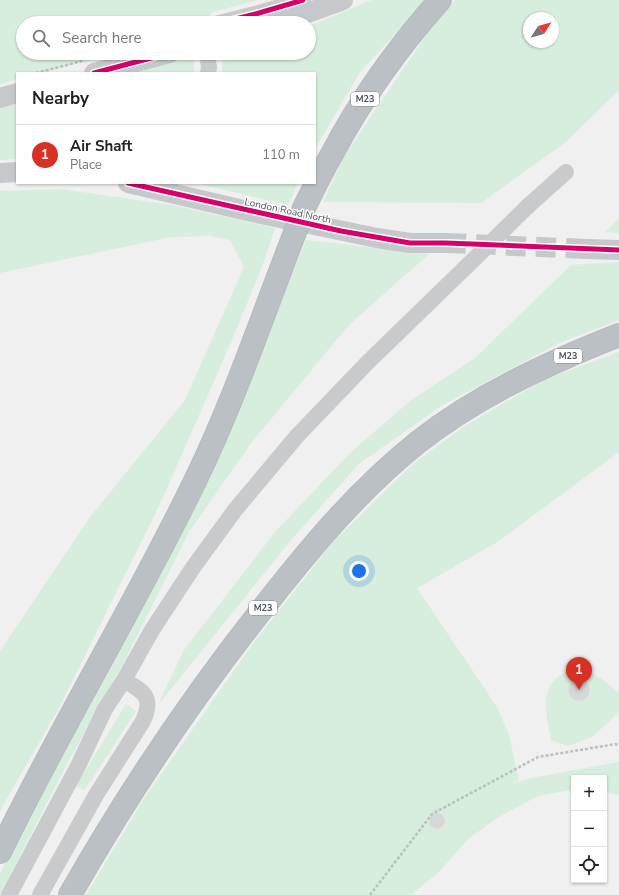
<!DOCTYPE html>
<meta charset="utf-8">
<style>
body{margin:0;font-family:"Nunito Sans",sans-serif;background:#f6f6f6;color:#222}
.controls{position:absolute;right:12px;bottom:12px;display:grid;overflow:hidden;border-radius:0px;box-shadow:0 1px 3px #0004}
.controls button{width:36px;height:36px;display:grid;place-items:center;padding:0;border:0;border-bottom:1px solid #e0e0e0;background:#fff;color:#222;font:20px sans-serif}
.compass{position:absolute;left:523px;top:12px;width:36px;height:36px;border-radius:50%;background:#fff;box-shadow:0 1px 3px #0004;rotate:54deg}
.you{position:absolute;left:359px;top:571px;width:14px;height:14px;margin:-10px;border:3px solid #fff;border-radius:50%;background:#1a73e8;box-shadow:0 0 0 6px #1a73e833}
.badge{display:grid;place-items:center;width:26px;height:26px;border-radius:50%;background:#d93025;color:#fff;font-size:13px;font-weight:700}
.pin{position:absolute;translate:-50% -33px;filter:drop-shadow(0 1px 2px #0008)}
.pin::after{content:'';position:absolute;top:21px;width:14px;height:12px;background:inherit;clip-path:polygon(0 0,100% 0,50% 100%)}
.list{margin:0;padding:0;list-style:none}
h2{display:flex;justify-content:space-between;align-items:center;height:52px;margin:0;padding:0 16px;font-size:17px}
h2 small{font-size:13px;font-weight:400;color:#767676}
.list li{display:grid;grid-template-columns:26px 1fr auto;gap:12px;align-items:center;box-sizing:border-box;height:60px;padding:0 16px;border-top:1px solid #e0e0e0}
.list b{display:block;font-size:15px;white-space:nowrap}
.list p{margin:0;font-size:13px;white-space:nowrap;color:#767676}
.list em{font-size:13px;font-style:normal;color:#767676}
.icon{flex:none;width:22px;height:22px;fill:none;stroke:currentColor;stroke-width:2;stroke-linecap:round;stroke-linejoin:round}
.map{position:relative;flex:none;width:619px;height:895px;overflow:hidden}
.search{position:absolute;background:#fff;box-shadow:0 1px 3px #0004;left:16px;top:16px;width:300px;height:44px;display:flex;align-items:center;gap:10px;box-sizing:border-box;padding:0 14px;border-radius:22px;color:#767676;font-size:15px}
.panel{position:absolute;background:#fff;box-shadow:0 1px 3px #0004;left:16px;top:72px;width:300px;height:112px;border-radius:0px}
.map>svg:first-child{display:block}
</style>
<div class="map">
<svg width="619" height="895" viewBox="0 0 619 895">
<rect width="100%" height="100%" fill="#f0f0f0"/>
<!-- green -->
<path fill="#d7eddd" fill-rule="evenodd" d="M0,0H258L213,12L202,23H23V53H117L41,73H17V79L0,84Z
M372,0H427L360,72L315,149V73H222V53H309V26Z
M455,0H619V90L566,142L481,203L323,202L343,158L431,28ZM529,18H553V42H529Z
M194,56V73H130Z
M17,102V159L0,160V107Z
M195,183H298L288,205Z
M61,189L172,205L275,228L263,264L232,340L161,502L58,710L7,798L0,812V651L90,517L185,400L244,267L230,240L210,236L171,237L0,273V191Z
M619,218V233L605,232Z
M306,240L429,254L348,326L252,442L189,532L124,662L68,762L0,895V874L63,747L218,460L253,370Z
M619,262V320L559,343L441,406L359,464L291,540L158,705L184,650L275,532L350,453L410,401L475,358L571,265Z
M619,352V452L499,541L417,588L497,707L509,735L519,780L512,784L526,779L619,762V795L604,792V778H574V791H565L538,796L497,818L468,839L439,872L411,895H86L143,800L254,642L333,542L414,463L463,427L545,379Z
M570,670C593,670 603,679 619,693V710L615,716L592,737L568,746L551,740C546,712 537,684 570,670Z
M126,704L136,711L85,790L76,786Z"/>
<!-- building -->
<path fill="#d6d8d8" stroke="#e2e2e3" d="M568 690a11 11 0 1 1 22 0a11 11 0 1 1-22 0Z
M429 821a8 8 0 1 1 16 0a8 8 0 1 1-16 0Z"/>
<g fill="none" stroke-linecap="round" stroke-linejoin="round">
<!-- major-tunnel -->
<path stroke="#c6c9cb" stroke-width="20" stroke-dasharray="20 10" stroke-linecap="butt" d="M446,243L587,249"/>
<!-- highway casing -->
<g stroke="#b6bbbe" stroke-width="24">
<path id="highway" d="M304,208C313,190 322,171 332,154C361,99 399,46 440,0
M0,852C61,726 134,607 195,481C234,401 262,317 294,235
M70,895C129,791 196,692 271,598C315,542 361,488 417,443C478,395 548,363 619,335"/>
</g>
<!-- path -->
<path stroke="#b8c1be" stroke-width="2.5" stroke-dasharray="3 2" stroke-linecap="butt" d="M36,73L82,61
M370,895L432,814L538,757L616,744L619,746"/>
<!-- minor -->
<path stroke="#c8cacb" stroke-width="16" d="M219,23L259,13L303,0
M207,53L209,67L208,73
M528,206L566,172
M9,895L78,766L105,709L124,680L152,630L192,569L235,510L297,436L368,362L468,265
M40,895L96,795L143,721C154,697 144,692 124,680"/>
<!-- major -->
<path stroke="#c6c9cb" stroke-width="20" d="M280,23L343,0
M94,73L170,53
M0,98L17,93
M0,173L17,172
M128,183L252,212L377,238L410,243H446
M587,249L619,250"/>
<!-- highway -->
<use href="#highway" stroke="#bac0c3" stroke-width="22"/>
<!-- highway-bridge casing -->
<g stroke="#b6bbbe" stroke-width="24" stroke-linecap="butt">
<path id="highway-bridge" d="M294,235L304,208"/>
</g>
<!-- minor-bridge -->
<path stroke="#c8cacb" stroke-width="16" d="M468,265L528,206"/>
<!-- highway-bridge -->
<use href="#highway-bridge" stroke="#bac0c3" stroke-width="22"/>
<!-- cycleway casing -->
<g stroke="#fff" stroke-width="8">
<path id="cycleway" d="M219,23L259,13L303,0
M94,73L170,53
M128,183L341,231L410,243H446L619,250"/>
</g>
<!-- cycleway -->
<use href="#cycleway" stroke="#d6006c" stroke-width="5"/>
</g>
<g text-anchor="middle" stroke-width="3" stroke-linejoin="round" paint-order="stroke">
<!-- shield labels -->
<g fill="#fff" stroke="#80878c" stroke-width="1">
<rect x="351" y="92" width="28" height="14" rx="3"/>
<rect x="554" y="349" width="28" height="14" rx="3"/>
<rect x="249" y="601" width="28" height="14" rx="3"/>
</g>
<g font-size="9" font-weight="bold" fill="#49545b">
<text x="365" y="102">M23</text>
<text x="568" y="359">M23</text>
<text x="263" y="611">M23</text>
</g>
<!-- street labels -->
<g font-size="10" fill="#49545b" stroke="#fff">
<text transform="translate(288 210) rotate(12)" y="4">London Road North</text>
</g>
</g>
</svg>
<div class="controls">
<button>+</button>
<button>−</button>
<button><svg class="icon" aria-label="locate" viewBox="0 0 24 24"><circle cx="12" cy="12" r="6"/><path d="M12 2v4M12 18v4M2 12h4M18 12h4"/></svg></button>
</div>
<svg class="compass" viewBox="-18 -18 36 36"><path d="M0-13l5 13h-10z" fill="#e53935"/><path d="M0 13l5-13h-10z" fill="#767676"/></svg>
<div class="you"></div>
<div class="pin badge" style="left:579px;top:690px">1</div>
<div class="search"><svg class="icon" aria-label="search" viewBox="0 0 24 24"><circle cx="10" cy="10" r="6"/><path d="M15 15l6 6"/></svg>Search here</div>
<section class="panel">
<h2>Nearby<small></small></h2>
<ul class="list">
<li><span class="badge">1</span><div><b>Air Shaft</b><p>Place</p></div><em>110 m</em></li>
</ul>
</section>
</div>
